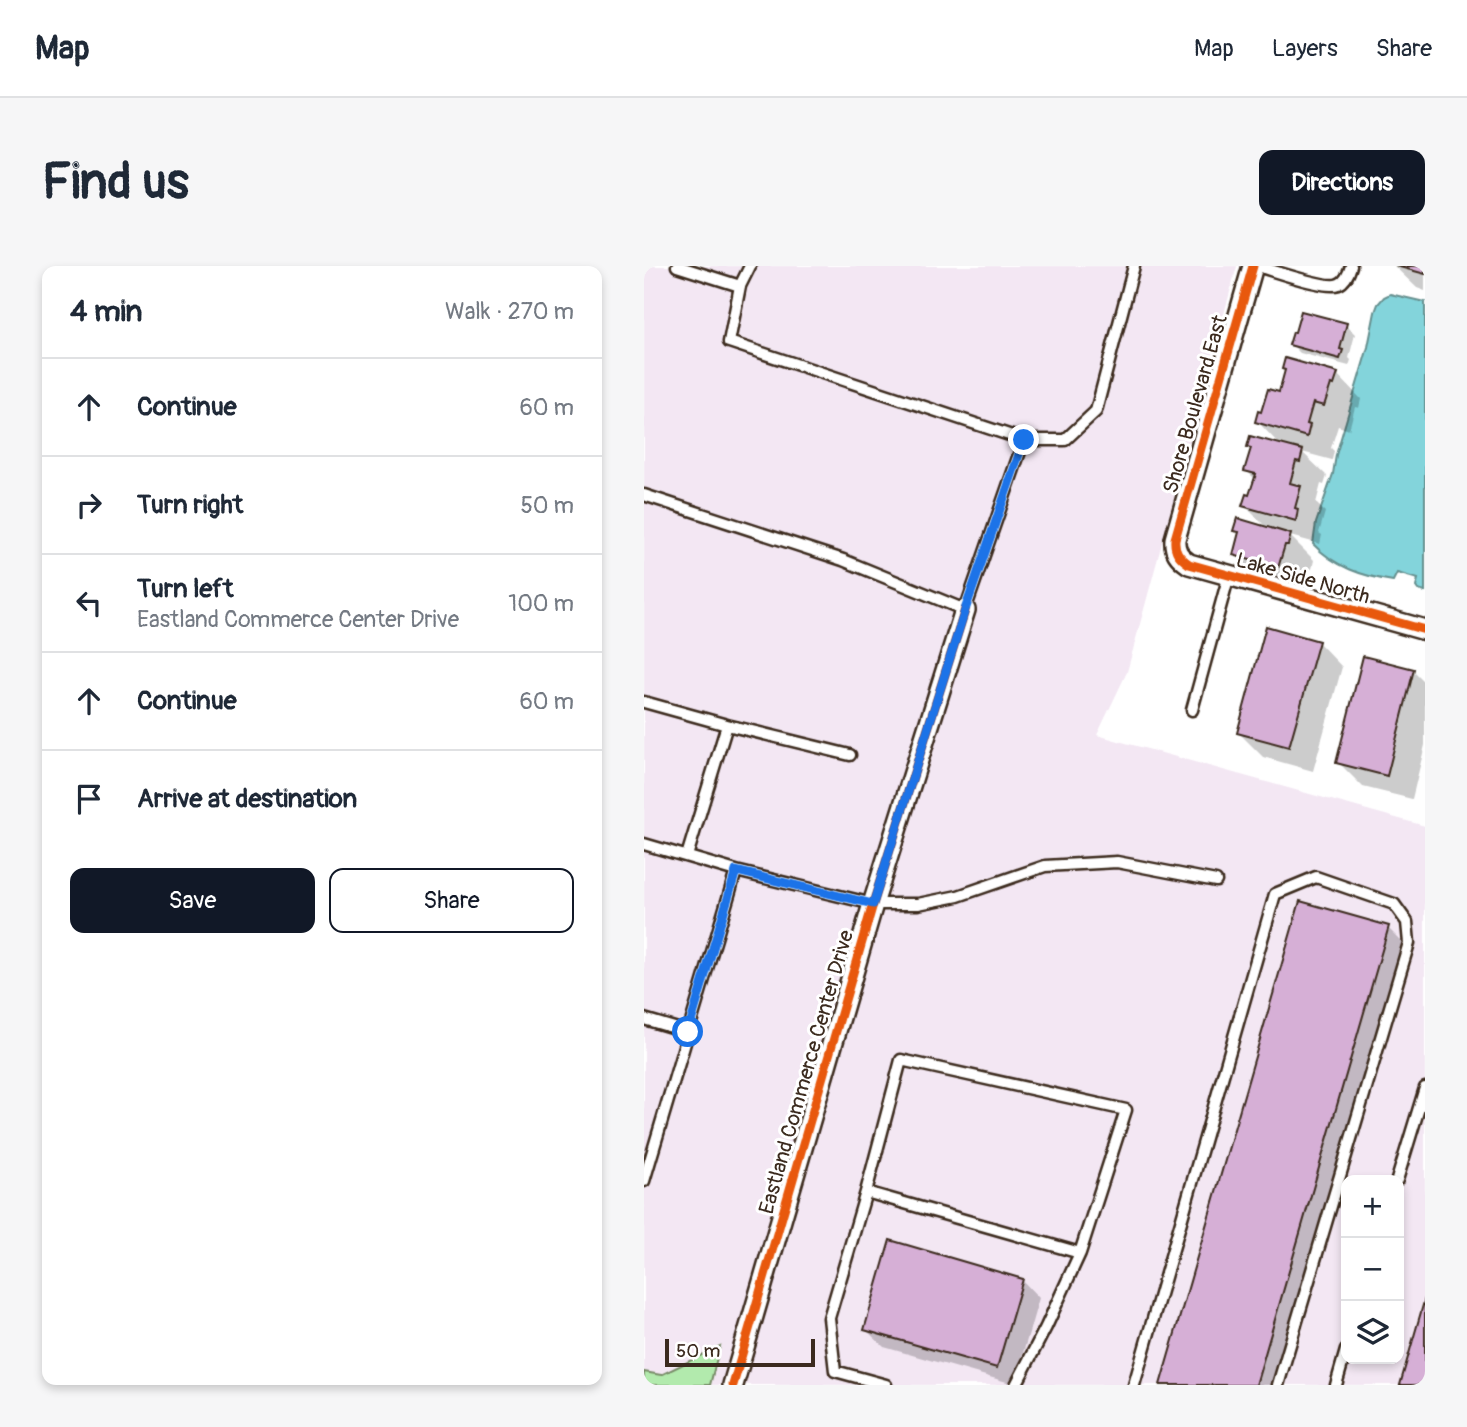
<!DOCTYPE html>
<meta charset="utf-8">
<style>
body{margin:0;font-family:Pangolin,sans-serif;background:#f6f6f7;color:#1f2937}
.controls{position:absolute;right:21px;bottom:21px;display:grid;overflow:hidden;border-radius:14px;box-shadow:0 4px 10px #0003}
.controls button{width:63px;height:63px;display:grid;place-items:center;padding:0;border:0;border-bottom:2px solid #e0e1e3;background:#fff;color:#1f2937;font:35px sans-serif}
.scale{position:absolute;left:21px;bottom:18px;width:150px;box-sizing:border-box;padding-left:7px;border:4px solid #3b2a1e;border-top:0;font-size:19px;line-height:24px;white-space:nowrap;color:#3b2a1e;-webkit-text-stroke:5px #fff;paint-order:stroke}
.stop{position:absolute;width:21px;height:21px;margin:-16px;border:5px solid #1a73e8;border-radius:50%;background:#fff}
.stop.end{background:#1a73e8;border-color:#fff;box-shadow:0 2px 7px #0008}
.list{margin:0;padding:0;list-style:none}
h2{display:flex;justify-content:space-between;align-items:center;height:91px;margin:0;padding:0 28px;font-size:30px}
h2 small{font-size:23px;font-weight:400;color:#747a83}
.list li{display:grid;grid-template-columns:46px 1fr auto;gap:21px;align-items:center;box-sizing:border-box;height:98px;padding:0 28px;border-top:2px solid #e0e1e3}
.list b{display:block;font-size:26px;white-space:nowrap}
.list p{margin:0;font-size:23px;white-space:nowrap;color:#747a83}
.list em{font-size:23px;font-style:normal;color:#747a83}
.actions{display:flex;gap:14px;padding:21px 28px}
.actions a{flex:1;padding:16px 0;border:2px solid #111827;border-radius:14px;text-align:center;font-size:24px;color:#111827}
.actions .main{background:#111827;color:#fff}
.icon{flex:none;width:38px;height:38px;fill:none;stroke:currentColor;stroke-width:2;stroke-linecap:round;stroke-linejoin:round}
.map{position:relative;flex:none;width:781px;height:1119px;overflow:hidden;border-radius:14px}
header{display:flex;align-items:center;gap:42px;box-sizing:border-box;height:98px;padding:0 35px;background:#fff;border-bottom:2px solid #e0e1e3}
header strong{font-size:33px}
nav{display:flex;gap:38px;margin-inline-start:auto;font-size:24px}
.intro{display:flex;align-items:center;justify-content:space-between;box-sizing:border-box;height:168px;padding:0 42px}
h1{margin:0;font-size:49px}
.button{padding:18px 32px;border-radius:14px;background:#111827;color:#fff;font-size:24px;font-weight:700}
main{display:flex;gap:42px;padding:0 42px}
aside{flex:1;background:#fff;border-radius:14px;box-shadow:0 4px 10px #0003}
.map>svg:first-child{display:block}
</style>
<header>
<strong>Map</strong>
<nav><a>Map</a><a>Layers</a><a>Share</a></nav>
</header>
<div class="intro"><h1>Find us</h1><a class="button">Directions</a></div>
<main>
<aside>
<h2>4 min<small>Walk · 270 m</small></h2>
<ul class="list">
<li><svg class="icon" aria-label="ahead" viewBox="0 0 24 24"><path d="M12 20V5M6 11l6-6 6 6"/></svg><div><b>Continue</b></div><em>60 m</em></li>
<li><svg class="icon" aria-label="right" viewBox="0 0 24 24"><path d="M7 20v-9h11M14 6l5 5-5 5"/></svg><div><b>Turn right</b></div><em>50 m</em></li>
<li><svg class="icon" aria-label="left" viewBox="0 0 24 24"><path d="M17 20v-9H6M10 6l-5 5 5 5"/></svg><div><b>Turn left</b><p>Eastland Commerce Center Drive</p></div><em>100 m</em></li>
<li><svg class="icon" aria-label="ahead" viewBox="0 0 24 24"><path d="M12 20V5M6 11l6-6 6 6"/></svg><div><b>Continue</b></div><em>60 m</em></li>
<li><svg class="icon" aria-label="arrive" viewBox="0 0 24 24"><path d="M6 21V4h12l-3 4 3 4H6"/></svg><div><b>Arrive at destination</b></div></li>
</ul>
<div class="actions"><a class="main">Save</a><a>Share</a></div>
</aside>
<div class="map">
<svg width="781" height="1119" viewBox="0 0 781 1119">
<rect width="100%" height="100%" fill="#fff"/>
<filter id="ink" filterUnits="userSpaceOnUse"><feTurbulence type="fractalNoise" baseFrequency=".0143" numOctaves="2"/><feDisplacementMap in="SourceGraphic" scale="14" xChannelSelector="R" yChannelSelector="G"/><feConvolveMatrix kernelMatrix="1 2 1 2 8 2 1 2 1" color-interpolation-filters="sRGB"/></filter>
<g filter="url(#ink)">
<!-- built -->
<path fill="#f3e7f3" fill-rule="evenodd" d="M0,0H593L483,406L453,469L781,560V1119H66L76,1080L16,1109L0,1106ZM702,914H755V1093H702Z"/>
<!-- green -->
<path fill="#b2eaad" stroke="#768a66" stroke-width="2" d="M76,1080L66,1119H0V1106L17,1109Z"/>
<!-- water -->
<path fill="#83d4db" stroke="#66908f" stroke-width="2" d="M746,28L781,36V326L774,324L772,321L774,313L753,307L749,315C718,310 691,301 669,278L672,257L689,208L692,189L724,81L731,46L734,38L740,31Z"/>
<!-- shadow -->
<path fill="#0003" d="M750,0H781V25L773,22Z
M702,59L711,68L705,92L707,94L705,100L656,87L647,78L652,68Z
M693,108L717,133L715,142L711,141L705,164L694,160L687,182L690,185L688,194L658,186L683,210L680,219L677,218L672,237L681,246L675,267L678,269L676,278L646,270L670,294L668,303L665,302L658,325L615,313L591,288L596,269L591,264L624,263L600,239L607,231L612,214L602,204L609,184L605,180H637L613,155L636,128Z
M674,376L698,401L669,505L619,491L595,467Z
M769,405L781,417V479L768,533L719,521L694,496Z
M744,662L761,679L634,1119H518Z
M378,1014L395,1032L370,1118L240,1081L222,1064Z"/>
<!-- building -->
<path fill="#d6afd6" stroke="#3b2a1e" stroke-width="2" d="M752,0H781V8Z
M657,45L703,57L696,83L699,84L696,93L645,79L649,66H651Z
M641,92L694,107L690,119L687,118L680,140L669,137L663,158L666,159L663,171L611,156L614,145L617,146L624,123L635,126L641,104L638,103Z
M606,170L659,184L656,196L652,195L646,217L657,220L651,242L654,243L652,255L598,240L602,228L605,229L612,208L600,205L607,182L603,181Z
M593,252L647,268L644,279H641L634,302L589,289L595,266L589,265Z
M622,360L675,375L645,481L593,467Z
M719,390L770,403L743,510L692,497Z
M656,635L745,660L612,1119H516Z
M246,974L379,1013L353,1102L220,1064Z
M781,1032V1119H756Z"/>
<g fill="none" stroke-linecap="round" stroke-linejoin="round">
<!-- lane casing -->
<g stroke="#3b2a1e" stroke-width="15">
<path id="lane" d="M613,0C628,4 683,24 695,18C702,15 705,7 707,0
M96,20L106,0
M380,174H421L452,145L490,0
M0,229L199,294L321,344L380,174L85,76L96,20L33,0
M0,436L83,459
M548,444L585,309
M0,578L92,605
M43,590L83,459L206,489
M0,753L44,766
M753,914L781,822
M0,915L92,605L229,638H274L314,630L401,600L473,596L572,615
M222,926L257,794L482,844L436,987
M242,1119L191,1105L185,1052L222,926L436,987L402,1061L372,1119
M490,1119L631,628L672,611L750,638L763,656L765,677L634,1119
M692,1119L702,1084"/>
</g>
<!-- street casing -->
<g stroke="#3b2a1e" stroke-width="24">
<path id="street" d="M609,0L531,273C530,285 535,291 545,298L781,364
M89,1119L229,638L321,344"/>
</g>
<!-- lane -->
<use href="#lane" stroke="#fff" stroke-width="10"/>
<!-- street -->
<use href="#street" stroke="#fff" stroke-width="19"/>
<!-- cycleway casing -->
<g stroke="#fff" stroke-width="13">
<path id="cycleway" d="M609,0L531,273C530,285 535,291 545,298L781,364
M89,1119L229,638L321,344"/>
</g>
<!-- cycleway -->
<use href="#cycleway" stroke="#e8590c" stroke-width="9"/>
</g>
</g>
<g fill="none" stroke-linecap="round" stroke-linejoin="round" filter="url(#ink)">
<!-- route -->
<path stroke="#1a73e8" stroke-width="9" d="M44,766L92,605L229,638L321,344L380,174"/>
</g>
<g text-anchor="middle" stroke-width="6" stroke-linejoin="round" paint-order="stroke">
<!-- street labels -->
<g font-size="21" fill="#3b2a1e" stroke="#fff">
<text transform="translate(551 138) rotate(-74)" y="7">Shore Boulevard East</text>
<text transform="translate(659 312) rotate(16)" y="7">Lake Side North</text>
<text transform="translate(162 806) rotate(-74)" y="7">Eastland Commerce Center Drive</text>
</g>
</g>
</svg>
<div class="controls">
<button>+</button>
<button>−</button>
<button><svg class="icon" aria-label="layers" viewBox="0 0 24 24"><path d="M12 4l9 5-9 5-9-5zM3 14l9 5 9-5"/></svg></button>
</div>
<div class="scale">50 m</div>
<div class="stop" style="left:44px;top:766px"></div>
<div class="stop end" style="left:380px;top:174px"></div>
</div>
</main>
